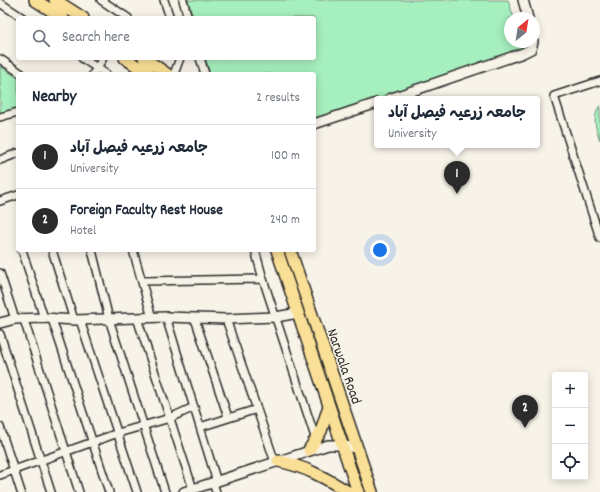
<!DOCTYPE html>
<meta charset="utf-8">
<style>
body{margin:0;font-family:Dekko,"Playpen Sans Arabic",sans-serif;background:#f2f2f3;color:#1f2937}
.controls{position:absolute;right:12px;bottom:12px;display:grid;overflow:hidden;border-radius:4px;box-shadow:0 2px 10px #0003}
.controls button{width:36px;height:36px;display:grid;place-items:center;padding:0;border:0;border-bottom:1px solid #e0e1e3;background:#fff;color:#1f2937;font:20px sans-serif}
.compass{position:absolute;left:504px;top:12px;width:36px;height:36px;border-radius:50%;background:#fff;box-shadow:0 2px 10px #0003;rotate:30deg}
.you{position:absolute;left:380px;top:250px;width:14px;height:14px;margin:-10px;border:3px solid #fff;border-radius:50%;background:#1a73e8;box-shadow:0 0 0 6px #1a73e833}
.badge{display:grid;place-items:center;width:26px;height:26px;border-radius:50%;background:#2b2b2b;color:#fff;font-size:13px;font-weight:700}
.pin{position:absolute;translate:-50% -33px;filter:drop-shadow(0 1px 2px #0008)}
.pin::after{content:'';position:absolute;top:21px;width:14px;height:12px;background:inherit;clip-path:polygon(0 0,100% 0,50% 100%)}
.popup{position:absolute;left:374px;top:96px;width:166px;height:52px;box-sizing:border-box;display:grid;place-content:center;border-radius:4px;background:#fff;filter:drop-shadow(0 1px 3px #0005);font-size:13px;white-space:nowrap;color:#747a83}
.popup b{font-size:15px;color:#1f2937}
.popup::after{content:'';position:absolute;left:50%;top:100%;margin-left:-8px;border:8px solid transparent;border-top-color:#fff}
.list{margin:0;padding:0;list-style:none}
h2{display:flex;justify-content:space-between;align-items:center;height:52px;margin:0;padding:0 16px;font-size:17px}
h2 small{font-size:13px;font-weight:400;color:#747a83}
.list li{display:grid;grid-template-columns:26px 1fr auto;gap:12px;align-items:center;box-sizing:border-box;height:64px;padding:0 16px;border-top:1px solid #e0e1e3}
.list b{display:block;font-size:15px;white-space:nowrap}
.list p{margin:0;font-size:13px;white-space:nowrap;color:#747a83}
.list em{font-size:13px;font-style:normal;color:#747a83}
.icon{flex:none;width:22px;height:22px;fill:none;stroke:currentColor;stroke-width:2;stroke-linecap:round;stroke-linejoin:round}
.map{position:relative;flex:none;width:600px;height:492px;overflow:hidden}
.search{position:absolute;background:#fff;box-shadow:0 2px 10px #0003;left:16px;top:16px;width:300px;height:44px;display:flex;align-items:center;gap:10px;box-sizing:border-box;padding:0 14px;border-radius:4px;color:#747a83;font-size:15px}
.panel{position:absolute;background:#fff;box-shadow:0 2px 10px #0003;left:16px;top:72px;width:300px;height:180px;border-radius:4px}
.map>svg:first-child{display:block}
</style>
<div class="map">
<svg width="600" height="492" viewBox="0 0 600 492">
<rect width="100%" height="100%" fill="#f7f3e8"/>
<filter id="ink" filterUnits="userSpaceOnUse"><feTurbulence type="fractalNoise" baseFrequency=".025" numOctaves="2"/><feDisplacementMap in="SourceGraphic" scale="8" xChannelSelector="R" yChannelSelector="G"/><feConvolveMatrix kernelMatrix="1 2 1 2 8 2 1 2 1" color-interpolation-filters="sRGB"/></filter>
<g filter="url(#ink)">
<!-- green -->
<path fill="#a6efbe" stroke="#688d74" d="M188,0H508L514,18H510V42H523L524,47L381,99H377L314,123V74H210L205,58H314V18H193Z
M0,66L18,78V106L16,109L0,114Z
M600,105V140C595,126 592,119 600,105Z"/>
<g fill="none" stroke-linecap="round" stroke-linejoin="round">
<!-- minor casing -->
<g stroke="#2b2b2b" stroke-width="10">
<path id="minor" d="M101,0L128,18
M164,0L170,18
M183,0L188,18
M0,3L23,18
M82,58L106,74
M200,58L205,74
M0,59L22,74
M93,74L103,58
M174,74L180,58
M600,81L554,96L600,238
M0,117L18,112
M0,160L18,153
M0,201L18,195
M22,250L44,318
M52,250L74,320
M92,250L109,319L165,492
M133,250L152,318
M255,250L263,279L316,440
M0,273L15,319
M142,281L263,279
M166,317L217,482
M137,318L193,489
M52,319L109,492
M195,319L228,417
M226,319L275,462
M24,320L79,492
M80,320L137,492
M0,334L51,492
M0,427L21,492
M200,427L257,409
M0,475L118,433L170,418L194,407
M213,483L216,492"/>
</g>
<!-- tertiary casing -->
<g stroke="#2b2b2b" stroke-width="12">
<path id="tertiary" d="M523,0L528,18
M389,99L523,53L531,49L533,42
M314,124L377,103
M0,323L15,319L44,318L74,320L166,317L226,319L276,317L298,313
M184,492L328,445H342L358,449"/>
</g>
<!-- primary casing -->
<g stroke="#2b2b2b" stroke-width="14">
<path id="primary" d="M35,0L63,18
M55,0L83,18
M125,58L148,74
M144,58L167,74
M277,250L358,492
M290,250L372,492
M309,450L321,431L329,406
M278,461C304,466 326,478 348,492"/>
</g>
<!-- minor -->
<use href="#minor" stroke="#f7f3e8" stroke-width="7"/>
<!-- tertiary -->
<use href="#tertiary" stroke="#f7f3e8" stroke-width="9"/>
<!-- primary -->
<use href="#primary" stroke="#fadf96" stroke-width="11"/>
</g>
</g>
<g text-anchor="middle" stroke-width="3" stroke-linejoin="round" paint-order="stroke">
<!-- street labels -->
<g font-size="15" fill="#2b2b2b" stroke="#f7f3e8">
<text transform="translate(345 366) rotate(71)" y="5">Narwala Road</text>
</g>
</g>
</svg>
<div class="controls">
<button>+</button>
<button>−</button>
<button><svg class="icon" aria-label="locate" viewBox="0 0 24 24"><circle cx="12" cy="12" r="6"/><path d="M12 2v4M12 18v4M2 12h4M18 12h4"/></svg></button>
</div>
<svg class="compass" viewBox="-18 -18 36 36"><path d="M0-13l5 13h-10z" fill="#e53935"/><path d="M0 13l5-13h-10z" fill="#747a83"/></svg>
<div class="you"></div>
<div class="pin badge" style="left:457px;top:194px">1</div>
<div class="popup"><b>جامعہ زرعیہ فیصل آباد</b>University</div>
<div class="pin badge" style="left:525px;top:428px">2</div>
<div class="search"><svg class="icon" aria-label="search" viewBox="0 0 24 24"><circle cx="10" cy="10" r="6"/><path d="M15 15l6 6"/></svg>Search here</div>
<section class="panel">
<h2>Nearby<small>2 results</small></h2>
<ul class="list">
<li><span class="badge">1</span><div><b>جامعہ زرعیہ فیصل آباد</b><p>University</p></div><em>100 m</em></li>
<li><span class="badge">2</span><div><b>Foreign Faculty Rest House</b><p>Hotel</p></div><em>240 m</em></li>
</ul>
</section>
</div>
